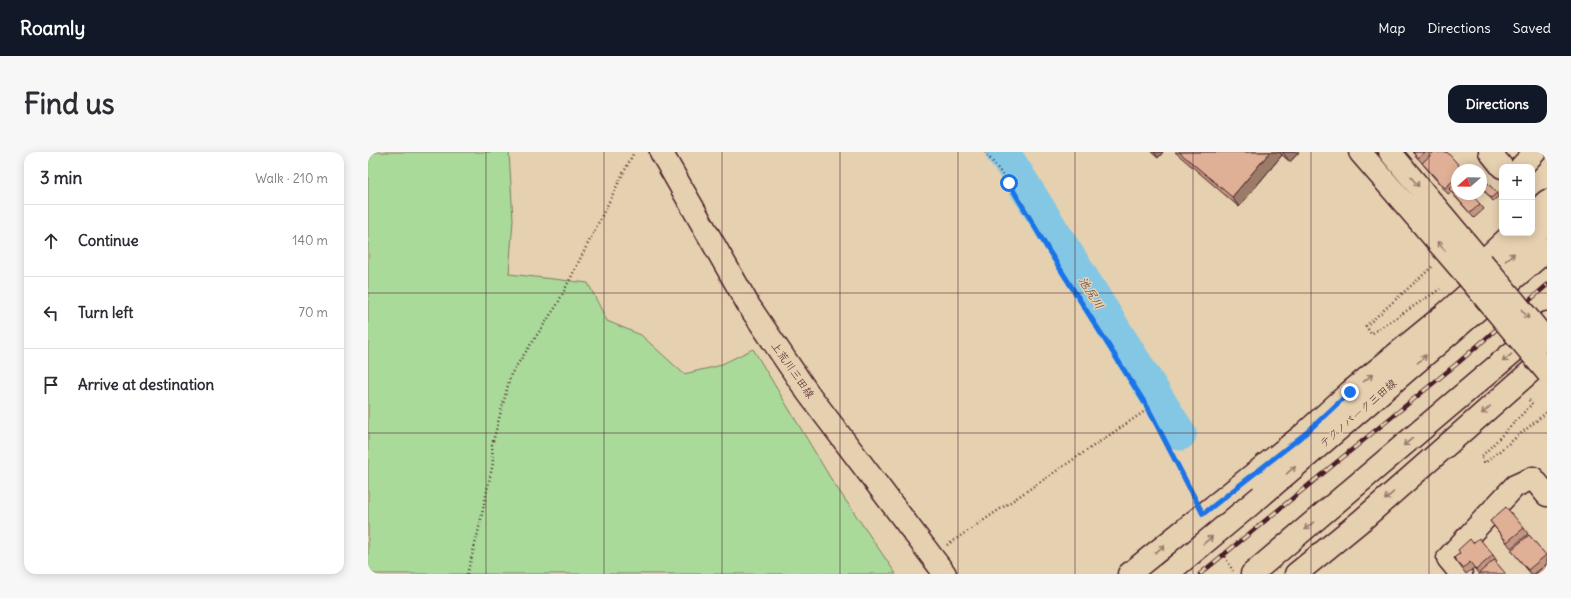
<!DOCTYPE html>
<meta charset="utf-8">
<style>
body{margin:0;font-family:Delius,"Klee One",sans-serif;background:#f7f7f7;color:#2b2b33}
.controls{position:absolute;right:12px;top:12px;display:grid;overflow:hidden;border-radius:8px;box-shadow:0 2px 10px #0003}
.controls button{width:36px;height:36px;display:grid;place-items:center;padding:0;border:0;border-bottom:1px solid #e1e1e2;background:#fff;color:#2b2b33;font:20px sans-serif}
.compass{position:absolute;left:1083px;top:12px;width:36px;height:36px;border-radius:50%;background:#fff;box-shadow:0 2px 10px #0003;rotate:250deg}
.stop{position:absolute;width:12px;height:12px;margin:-9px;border:3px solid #1a73e8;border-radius:50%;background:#fff}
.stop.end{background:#1a73e8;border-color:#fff;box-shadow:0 1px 4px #0008}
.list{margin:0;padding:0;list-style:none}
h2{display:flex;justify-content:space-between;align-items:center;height:52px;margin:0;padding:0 16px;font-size:17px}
h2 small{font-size:13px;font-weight:400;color:#7c7c81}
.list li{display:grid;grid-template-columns:26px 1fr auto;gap:12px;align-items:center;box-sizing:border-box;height:72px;padding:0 16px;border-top:1px solid #e1e1e2}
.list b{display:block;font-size:15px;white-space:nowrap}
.list em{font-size:13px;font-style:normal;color:#7c7c81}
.icon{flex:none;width:22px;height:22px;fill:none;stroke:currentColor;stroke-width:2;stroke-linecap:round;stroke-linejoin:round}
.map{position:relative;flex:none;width:1179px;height:422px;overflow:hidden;border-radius:12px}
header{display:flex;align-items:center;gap:24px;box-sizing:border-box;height:56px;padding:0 20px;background:#111827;color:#fff}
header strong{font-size:19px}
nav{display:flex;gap:22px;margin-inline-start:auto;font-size:14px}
.intro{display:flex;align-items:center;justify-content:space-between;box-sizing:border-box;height:96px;padding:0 24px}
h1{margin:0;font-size:28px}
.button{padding:10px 18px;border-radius:12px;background:#111827;color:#fff;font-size:14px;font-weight:700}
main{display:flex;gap:24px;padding:0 24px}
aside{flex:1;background:#fff;border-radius:12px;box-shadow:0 2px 10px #0003}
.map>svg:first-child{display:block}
</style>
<header>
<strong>Roamly</strong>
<nav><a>Map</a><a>Directions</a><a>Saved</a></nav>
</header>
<div class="intro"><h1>Find us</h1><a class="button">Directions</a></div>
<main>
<aside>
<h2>3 min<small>Walk · 210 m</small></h2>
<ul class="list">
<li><svg class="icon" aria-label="ahead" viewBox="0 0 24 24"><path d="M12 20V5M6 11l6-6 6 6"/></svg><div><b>Continue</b></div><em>140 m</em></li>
<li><svg class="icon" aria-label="left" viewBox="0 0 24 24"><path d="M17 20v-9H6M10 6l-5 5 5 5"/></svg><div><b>Turn left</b></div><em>70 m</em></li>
<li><svg class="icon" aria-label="arrive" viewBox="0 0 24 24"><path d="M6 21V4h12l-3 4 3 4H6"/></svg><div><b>Arrive at destination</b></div></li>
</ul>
</aside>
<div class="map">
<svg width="1179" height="422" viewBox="0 0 1179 422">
<rect width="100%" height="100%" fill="#e5d0af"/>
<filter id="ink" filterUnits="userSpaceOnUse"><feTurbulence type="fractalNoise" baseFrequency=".025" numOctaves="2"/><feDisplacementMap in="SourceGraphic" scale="8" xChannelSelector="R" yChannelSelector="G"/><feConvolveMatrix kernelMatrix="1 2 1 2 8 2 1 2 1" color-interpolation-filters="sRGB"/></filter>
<g filter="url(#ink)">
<!-- green -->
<path fill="#a9da9a" stroke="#7a7c62" d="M0,0H141L145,68L141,122L220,131L239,169L273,183L316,222L350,214L385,197L463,327L528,422H0Z"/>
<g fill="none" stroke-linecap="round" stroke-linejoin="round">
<!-- river -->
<path stroke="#83c7e4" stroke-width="33" d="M634,0L643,12L812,282"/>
<!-- minor casing -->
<g stroke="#4a1f2b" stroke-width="25">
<path id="minor" d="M992,0L1098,123
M1022,0L1114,110
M1122,0L1134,15
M1153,15L1167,0
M1093,422L1080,406L1147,334L1165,326L1179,343"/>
</g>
<!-- major casing -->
<g stroke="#4a1f2b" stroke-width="25">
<path id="major" d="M293,0L381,154L440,241L577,422
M1164,63L1179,49
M1113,111L1145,81
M893,344L1179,98
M761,422L937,281L982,240L1077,162L1179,72
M884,422L1179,171
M928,422L994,368L1179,205"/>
</g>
<!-- path -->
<path stroke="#4a1f2b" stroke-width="2.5" stroke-dasharray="1 3" stroke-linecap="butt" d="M617,0L641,31L681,99L780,257L826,345
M1064,115L998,174L1003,182L1072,137
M1161,248L1164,252L1113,305L1117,311L1179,260
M579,393L780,257
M855,401L865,419
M99,422L109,385L125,311L124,293L143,222L189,153L266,0"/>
<!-- minor -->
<use href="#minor" stroke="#e5d0af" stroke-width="22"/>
<!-- major -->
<use href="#major" stroke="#e5d0af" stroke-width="22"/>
<!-- rail casing -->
<g stroke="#4a1f2b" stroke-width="4.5">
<path id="rail" d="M832,422L1091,210L1179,133"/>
</g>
<!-- rail -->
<use href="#rail" stroke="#e5d0af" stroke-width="3" stroke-dasharray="9" stroke-linecap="butt"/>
<!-- minor-bridge casing -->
<g stroke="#4a1f2b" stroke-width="25" stroke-linecap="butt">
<path id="minor-bridge" d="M1114,110L1179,189
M1098,123L1179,220"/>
</g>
<!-- major-bridge casing -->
<g stroke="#4a1f2b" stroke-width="25" stroke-linecap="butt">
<path id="major-bridge" d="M799,422L893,344"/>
</g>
<!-- minor-bridge -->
<use href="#minor-bridge" stroke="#e5d0af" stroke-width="22"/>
<!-- major-bridge -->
<use href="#major-bridge" stroke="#e5d0af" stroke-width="22"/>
</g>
<!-- wall -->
<path fill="#c09781" stroke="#4a1f2b" d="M783,0H795L790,6Z
M807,0H931L922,10L914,3L871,55Z
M1044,0H1079L1089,18V42L1112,52L1116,57L1106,66L1083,40L1080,42L1058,16L1054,11Z
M1113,24L1131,44L1125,49L1113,35Z
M1122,369L1156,376L1160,382L1143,396Z
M1161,383L1179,405V412L1166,422H1163L1143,398Z
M1105,391L1125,403L1129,409L1111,422L1106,416L1098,422L1086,406Z"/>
<!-- shaded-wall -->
<path fill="#9c7b69" stroke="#4a1f2b" d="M786,0H795L790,6Z
M902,0H912L914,3L871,55L864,45Z
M916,0H931L922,10L915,1Z"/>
<!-- building -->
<path fill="#dfb096" stroke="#4a1f2b" d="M811,0H902L864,45Z
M1045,0H1057L1050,6Z
M1066,0H1079L1095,18H1089V25L1077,36L1054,11Z
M1113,24L1129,41L1123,46L1113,35Z
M1089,30V42H1103L1112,52L1102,61L1081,37Z
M1138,355L1156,376L1139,390L1122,369Z
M1161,383L1178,403L1160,418L1143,398Z
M1111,386L1125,403L1108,418L1102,410L1095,416L1086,406L1092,401L1090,398L1102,387L1105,391Z
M1126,408L1138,422H1110Z
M1179,412V422H1167Z"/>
<!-- one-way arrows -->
<defs><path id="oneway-shaft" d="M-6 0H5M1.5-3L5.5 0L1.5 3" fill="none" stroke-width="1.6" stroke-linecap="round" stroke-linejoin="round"/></defs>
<g stroke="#98786d">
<use href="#oneway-shaft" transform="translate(1047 30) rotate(50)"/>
<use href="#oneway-shaft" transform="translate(1073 94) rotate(-131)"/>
<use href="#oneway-shaft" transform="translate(1142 105) rotate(-41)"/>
<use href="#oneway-shaft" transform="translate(1157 162) rotate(51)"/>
<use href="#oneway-shaft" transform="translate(1139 206) rotate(140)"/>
<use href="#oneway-shaft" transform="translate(1054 207) rotate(-41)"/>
<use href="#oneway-shaft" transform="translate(1000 226) rotate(-39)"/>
<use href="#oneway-shaft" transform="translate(1118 258) rotate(138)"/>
<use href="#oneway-shaft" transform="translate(1040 290) rotate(140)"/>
<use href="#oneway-shaft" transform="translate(923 318) rotate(-41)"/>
<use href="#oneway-shaft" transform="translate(1021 344) rotate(139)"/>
<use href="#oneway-shaft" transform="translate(941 374) rotate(140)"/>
<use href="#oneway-shaft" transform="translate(840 388) rotate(-40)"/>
<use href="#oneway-shaft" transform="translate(792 397) rotate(-38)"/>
</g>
</g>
<g fill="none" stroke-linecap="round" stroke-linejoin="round" filter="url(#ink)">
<!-- route -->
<path stroke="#1a73e8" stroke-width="5" d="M641,31L681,99L780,256L835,362L938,281L982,240"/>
</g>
<!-- grid -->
<path fill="none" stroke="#4a1f2b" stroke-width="1" stroke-opacity="0.55" d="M118,0V422M236,0V422M354,0V422M472,0V422M590,0V422M707,0V422M825,0V422M943,0V422M1061,0V422M0,141H1179M0,281H1179"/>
<g text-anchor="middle" stroke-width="3" stroke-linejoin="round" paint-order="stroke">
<!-- street labels -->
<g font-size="11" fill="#4a1f2b" stroke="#e5d0af">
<text transform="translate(425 218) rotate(55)" y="4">上荒川三田線</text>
<text transform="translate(990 261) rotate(-41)" y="4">テクノパーク三田線</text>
</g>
<!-- water labels -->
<g font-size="12" font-style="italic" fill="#533847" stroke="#e5d0af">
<text transform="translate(723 141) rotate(58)" y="4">池尻川</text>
</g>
</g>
</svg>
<div class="controls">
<button>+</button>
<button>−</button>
</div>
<svg class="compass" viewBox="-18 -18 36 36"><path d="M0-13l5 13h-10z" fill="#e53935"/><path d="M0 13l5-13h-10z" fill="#7c7c81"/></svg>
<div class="stop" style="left:641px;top:31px"></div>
<div class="stop end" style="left:982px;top:240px"></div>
</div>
</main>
